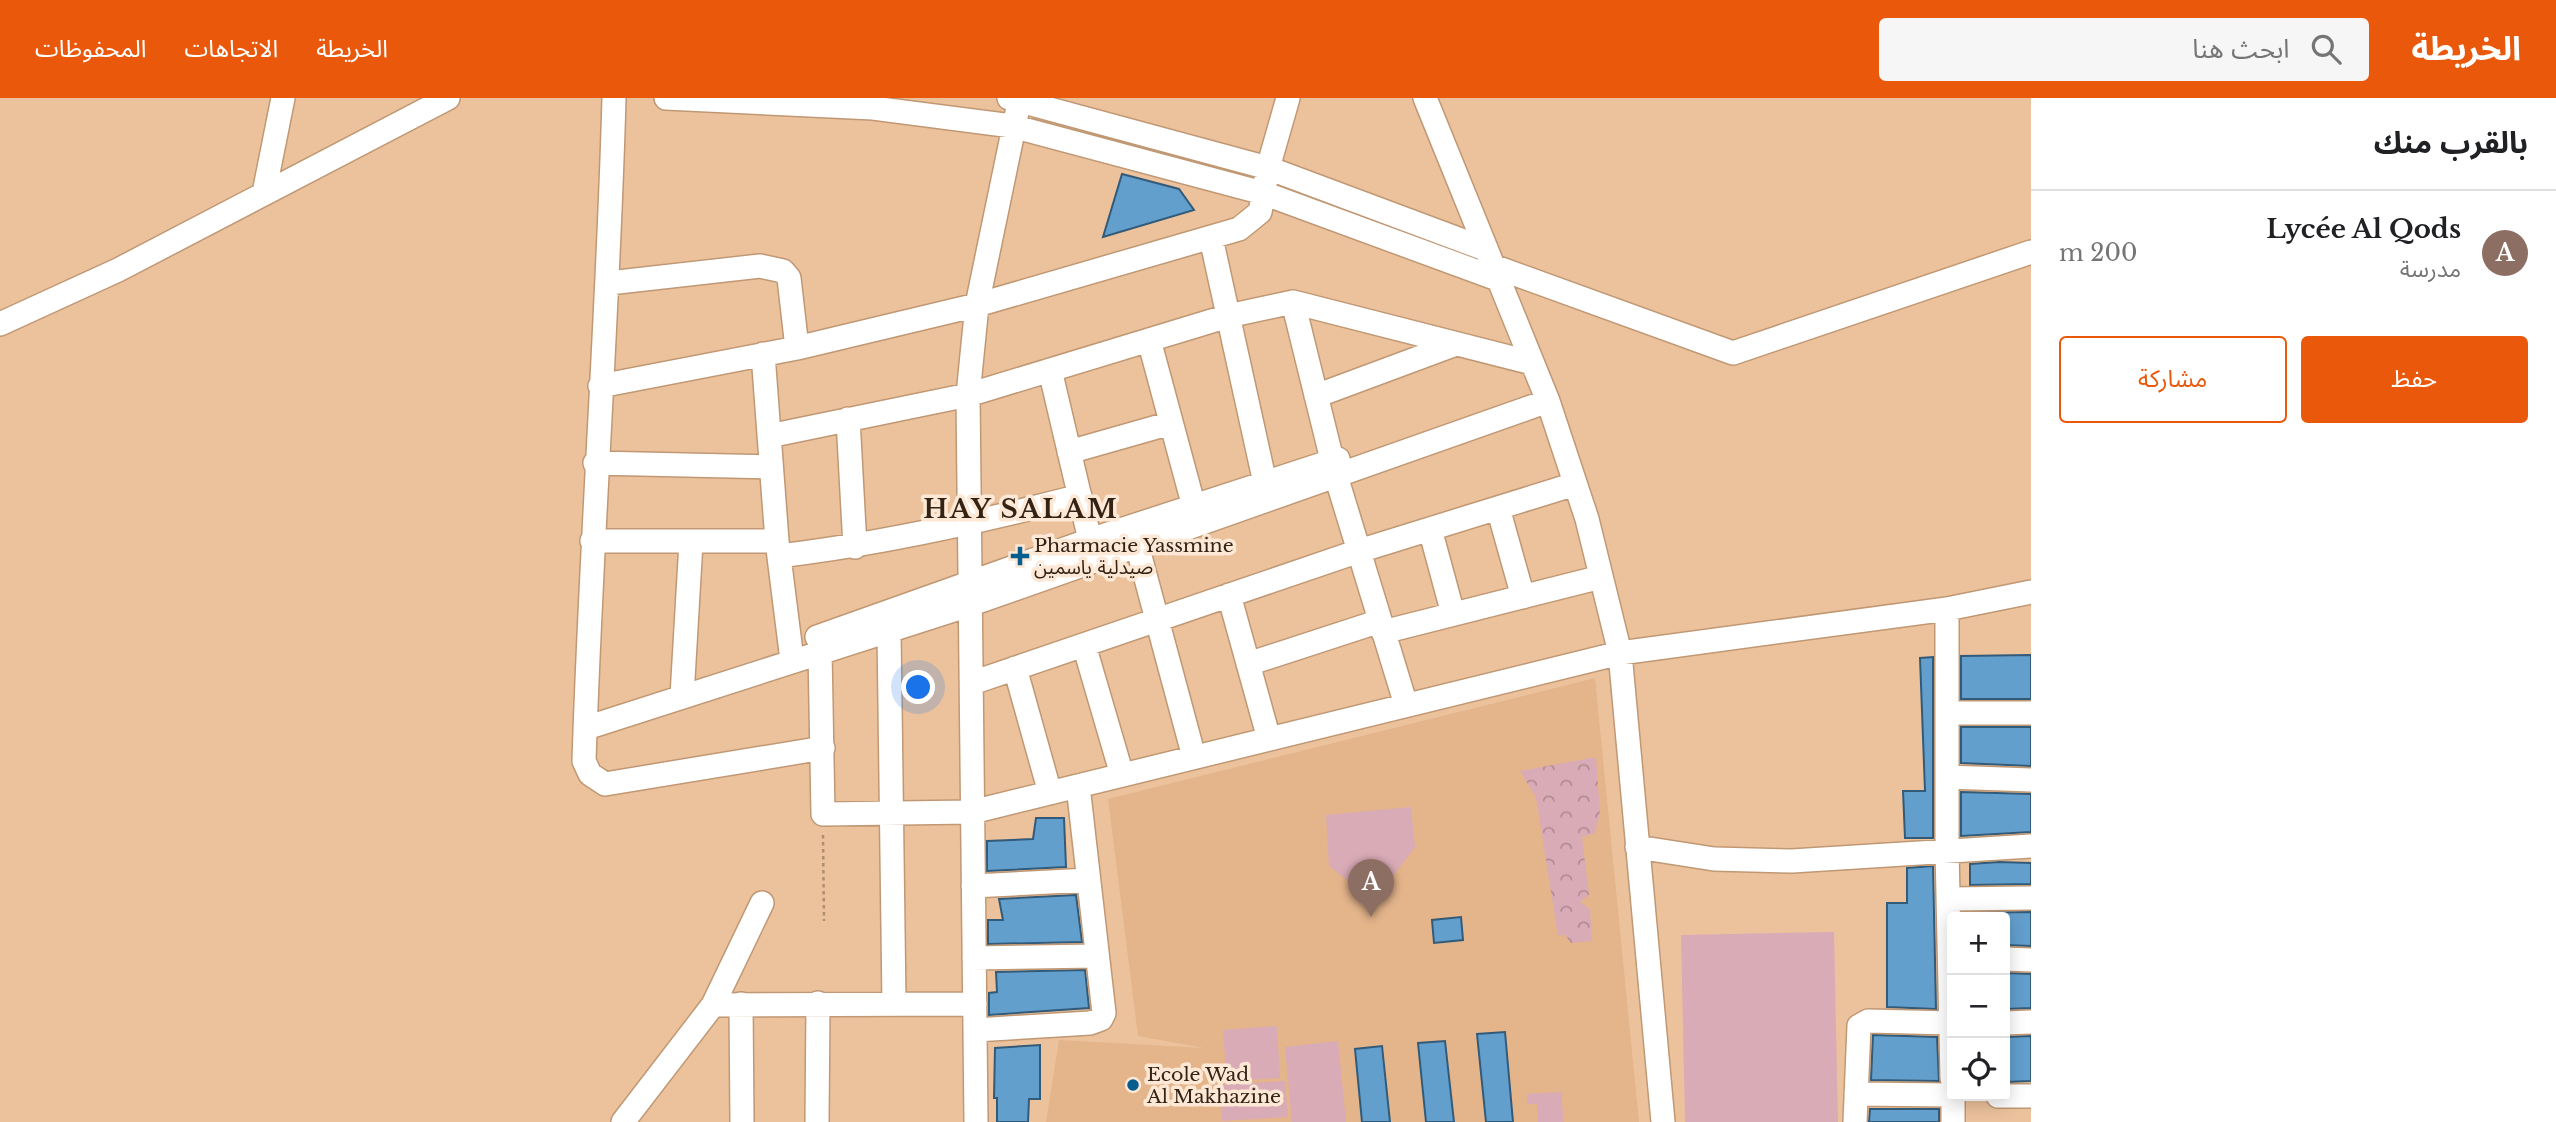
<!DOCTYPE html>
<html lang="ar">
<meta charset="utf-8">
<style>
body{margin:0;font-family:"Libre Baskerville","Noto Sans Arabic",serif;background:#f6f6f6;color:#202124;direction:rtl}
.controls{position:absolute;right:21px;bottom:21px;display:grid;overflow:hidden;border-radius:7px;box-shadow:0 4px 18px #0003}
.controls button{width:63px;height:63px;display:grid;place-items:center;padding:0;border:0;border-bottom:2px solid #e0e0e0;background:#fff;color:#202124;font:35px sans-serif}
.you{position:absolute;left:919px;top:590px;width:24px;height:24px;margin:-18px;border:5px solid #fff;border-radius:50%;background:#1a73e8;box-shadow:0 0 0 10px #1a73e833}
.badge{display:grid;place-items:center;width:46px;height:46px;border-radius:50%;background:#ea580c;color:#fff;font-size:23px;font-weight:700}
.pin{position:absolute;translate:-50% -58px;filter:drop-shadow(0 2px 4px #0008)}
.pin::after{content:'';position:absolute;top:37px;width:24px;height:21px;background:inherit;clip-path:polygon(0 0,100% 0,50% 100%)}
.list{margin:0;padding:0;list-style:none}
h2{display:flex;justify-content:space-between;align-items:center;height:91px;margin:0;padding:0 28px;font-size:30px}
h2 small{font-size:23px;font-weight:400;color:#757577}
.list li{display:grid;grid-template-columns:46px 1fr auto;gap:21px;align-items:center;box-sizing:border-box;height:126px;padding:0 28px;border-top:2px solid #e0e0e0}
.list b{display:block;font-size:26px;white-space:nowrap}
.list p{margin:0;font-size:23px;white-space:nowrap;color:#757577}
.list em{font-size:23px;font-style:normal;color:#757577}
.actions{display:flex;gap:14px;padding:21px 28px}
.actions a{flex:1;padding:16px 0;border:2px solid #ea580c;border-radius:7px;text-align:center;font-size:24px;color:#ea580c}
.actions .main{background:#ea580c;color:#fff}
.icon{flex:none;width:38px;height:38px;fill:none;stroke:currentColor;stroke-width:2;stroke-linecap:round;stroke-linejoin:round}
.map{position:relative;flex:none;width:2031px;height:1024px;overflow:hidden;direction:ltr}
header{display:flex;align-items:center;gap:42px;box-sizing:border-box;height:98px;padding:0 35px;background:#ea580c;color:#fff}
header strong{font-size:33px}
nav{display:flex;gap:38px;margin-inline-start:auto;font-size:24px}
.search{width:490px;height:63px;background:#f6f6f6;display:flex;align-items:center;gap:18px;box-sizing:border-box;padding:0 24px;border-radius:7px;color:#757577;font-size:26px}
main{display:flex}
aside{flex:1;background:#fff}
.map>svg:first-child{display:block}
</style>
<header>
<strong>الخريطة</strong>
<div class="search"><svg class="icon" aria-label="search" viewBox="0 0 24 24"><circle cx="10" cy="10" r="6"/><path d="M15 15l6 6"/></svg>ابحث هنا</div>
<nav><a>الخريطة</a><a>الاتجاهات</a><a>المحفوظات</a></nav>
</header>
<main>
<aside>
<h2>بالقرب منك<small></small></h2>
<ul class="list">
<li><span class="badge" style="background:#8d6e63">A</span><div><b>Lycée Al Qods</b><p>مدرسة</p></div><em>200 m</em></li>
</ul>
<div class="actions"><a class="main">حفظ</a><a>مشاركة</a></div>
</aside>
<div class="map">
<svg width="2031" height="1024" viewBox="0 0 2031 1024">
<defs>
<pattern id="park-crowns" width="20" height="18" patternUnits="userSpaceOnUse" patternTransform="scale(1.75)"><rect width="20" height="18" fill="#d9abb6"/><path d="M2 6a3 3 0 1 1 6 0M12 15a3 3 0 1 1 6 0" fill="none" stroke="#b18b93"/></pattern>
</defs>
<rect width="100%" height="100%" fill="#ecc29d"/>
<!-- built -->
<path fill="#e4b48b" d="M1595,580L1639,1024H1046L1059,942L1204,950L1138,938L1108,701Z"/>
<!-- park -->
<path fill="url(#park-crowns)" d="M1596,659L1600,715L1595,735L1582,739L1589,797L1580,804L1590,811L1592,843L1571,845L1564,836L1558,838L1536,699L1520,673Z"/>
<!-- garden -->
<path fill="#d9abb6" d="M1411,709L1415,749L1374,803L1329,768L1326,717Z
M1834,834L1838,1024H1685L1681,837Z
M1277,928L1280,980L1227,983L1223,932Z
M1338,943L1346,1024H1292L1285,949Z
M1285,983L1288,1019L1222,1023L1220,987Z
M1561,994L1564,1024H1538L1537,1006H1527V996Z"/>
<!-- building -->
<path fill="#639fcd" stroke="#325b7a" stroke-width="2" d="M1122,76L1179,91L1194,112L1103,139Z
M2031,557V601H1961V558Z
M1933,559V740H1905L1903,693H1925L1920,560Z
M1961,629H2031V668L1961,665Z
M1961,694L2031,696V734L1961,738Z
M1036,720H1064L1066,769L987,773V743L1033,741Z
M1999,764L2031,765V786L1970,787V766Z
M1933,768L1936,911L1887,909V805H1907V770Z
M1076,797L1082,844L988,846V822H1003L999,801Z
M2031,814V848L2005,847V819H1966V815Z
M1461,819L1463,842L1434,845L1432,822Z
M1085,872L1089,910L989,917V895L997,894L996,874Z
M2005,875L2031,876V910L2005,911Z
M1505,934L1513,1024H1486L1477,936Z
M1873,937L1937,939L1939,983L1871,982Z
M2031,938V983L2005,984V939Z
M1445,943L1454,1024H1426L1418,945Z
M1040,947V1001H1029L1028,1024H997V1000H994L995,950Z
M1382,948L1390,1024H1362L1355,951Z
M1870,1011H1939V1024H1869Z"/>
<g fill="none" stroke-linecap="round" stroke-linejoin="round">
<!-- minor casing -->
<g stroke="#c09874" stroke-width="26">
<path id="minor" d="M614,0C608,221 591,442 584,663L590,676L605,686L823,650
M666,0L873,10L1012,28L1263,95L1500,182
M1009,0L1268,70L1485,151
M1425,0L1548,303L1587,421L1620,555L1663,1024
M264,95L283,0
M1211,140L1265,385
M1493,168L1733,255L2031,154
M609,185L760,168L783,173L789,180L797,250
M1293,204L1336,378L1406,607
M0,226L118,172L448,0
M1149,242L1194,409
M763,256L777,443
M1050,272L1090,442
M600,288L797,250L977,207L1239,131L1260,114L1268,70L1288,0
M1316,298L1456,246
M848,321L855,449
M769,338L968,297L1228,218L1293,204L1532,265
M1069,354L1171,325
M595,365L771,369
M1498,410L1523,499
M1430,431L1453,516
M1134,436L1194,659
M592,443H777L792,562
M779,458C881,446 980,424 1080,398
M1229,497L1269,641
M1947,511V752L1952,980
M889,533L894,905
M1383,534L1601,479
M817,539L1090,442L1338,361
M1084,547L1122,677
M820,553L823,716L972,714L1620,555L1947,511L2031,494
M1248,566L1380,523
M1015,570L1050,695
M972,585L1359,453L1575,386
M682,598L691,444
M1947,615H2031
M586,630L972,506L1548,303
M1947,679L2031,682
M1637,749L1714,761L1792,763L2031,748
M973,788L1088,782
M1949,801L2031,800
M974,860L1096,858
M2005,861L2031,862
M741,906L742,1024
M713,907L975,906
M2005,925L2031,924
M975,932L1090,925L1101,921L1104,915L1078,688
M1856,996L1952,997
M1953,998V1024
M1998,998H2031
M623,1024L713,907L762,805
M817,1024L818,905
M976,1024L968,297L977,207L1020,0
M1855,1024L1859,928L1868,923L1952,925"/>
</g>
<!-- path -->
<path stroke="#ae8d70" stroke-width="2.5" stroke-dasharray="3.5 3.5" stroke-linecap="butt" d="M823,737L824,823"/>
<!-- minor -->
<use href="#minor" stroke="#fff" stroke-width="23"/>
</g>
<!-- markers -->
<g fill="#045d8e" stroke="#fde7d5" stroke-width="2.5">
<path d="M1016.5 447.5h7v7h7v7h-7v7h-7v-7h-7v-7h7z"/>
<circle cx="1133" cy="987" r="7"/>
</g>
<g text-anchor="middle" stroke-width="7" stroke-linejoin="round" paint-order="stroke">
<!-- poi labels -->
<g font-size="19" fill="#332315" stroke="#fde7d5" text-anchor="start">
<text x="1034" y="454">Pharmacie Yassmine<tspan x="1034" dy="22">صيدلية ياسمين</tspan></text>
<text x="1147" y="983">Ecole Wad<tspan x="1147" dy="22">Al Makhazine</tspan></text>
</g>
<!-- district labels -->
<g font-size="26" font-weight="bold" letter-spacing="2" fill="#332315" stroke="#fde7d5">
<text x="1021" y="420">HAY SALAM</text>
</g>
</g>
</svg>
<div class="controls">
<button>+</button>
<button>−</button>
<button><svg class="icon" aria-label="locate" viewBox="0 0 24 24"><circle cx="12" cy="12" r="6"/><path d="M12 2v4M12 18v4M2 12h4M18 12h4"/></svg></button>
</div>
<div class="you"></div>
<div class="pin badge" style="left:1371px;top:819px;background:#8d6e63">A</div>
</div>
</main>
